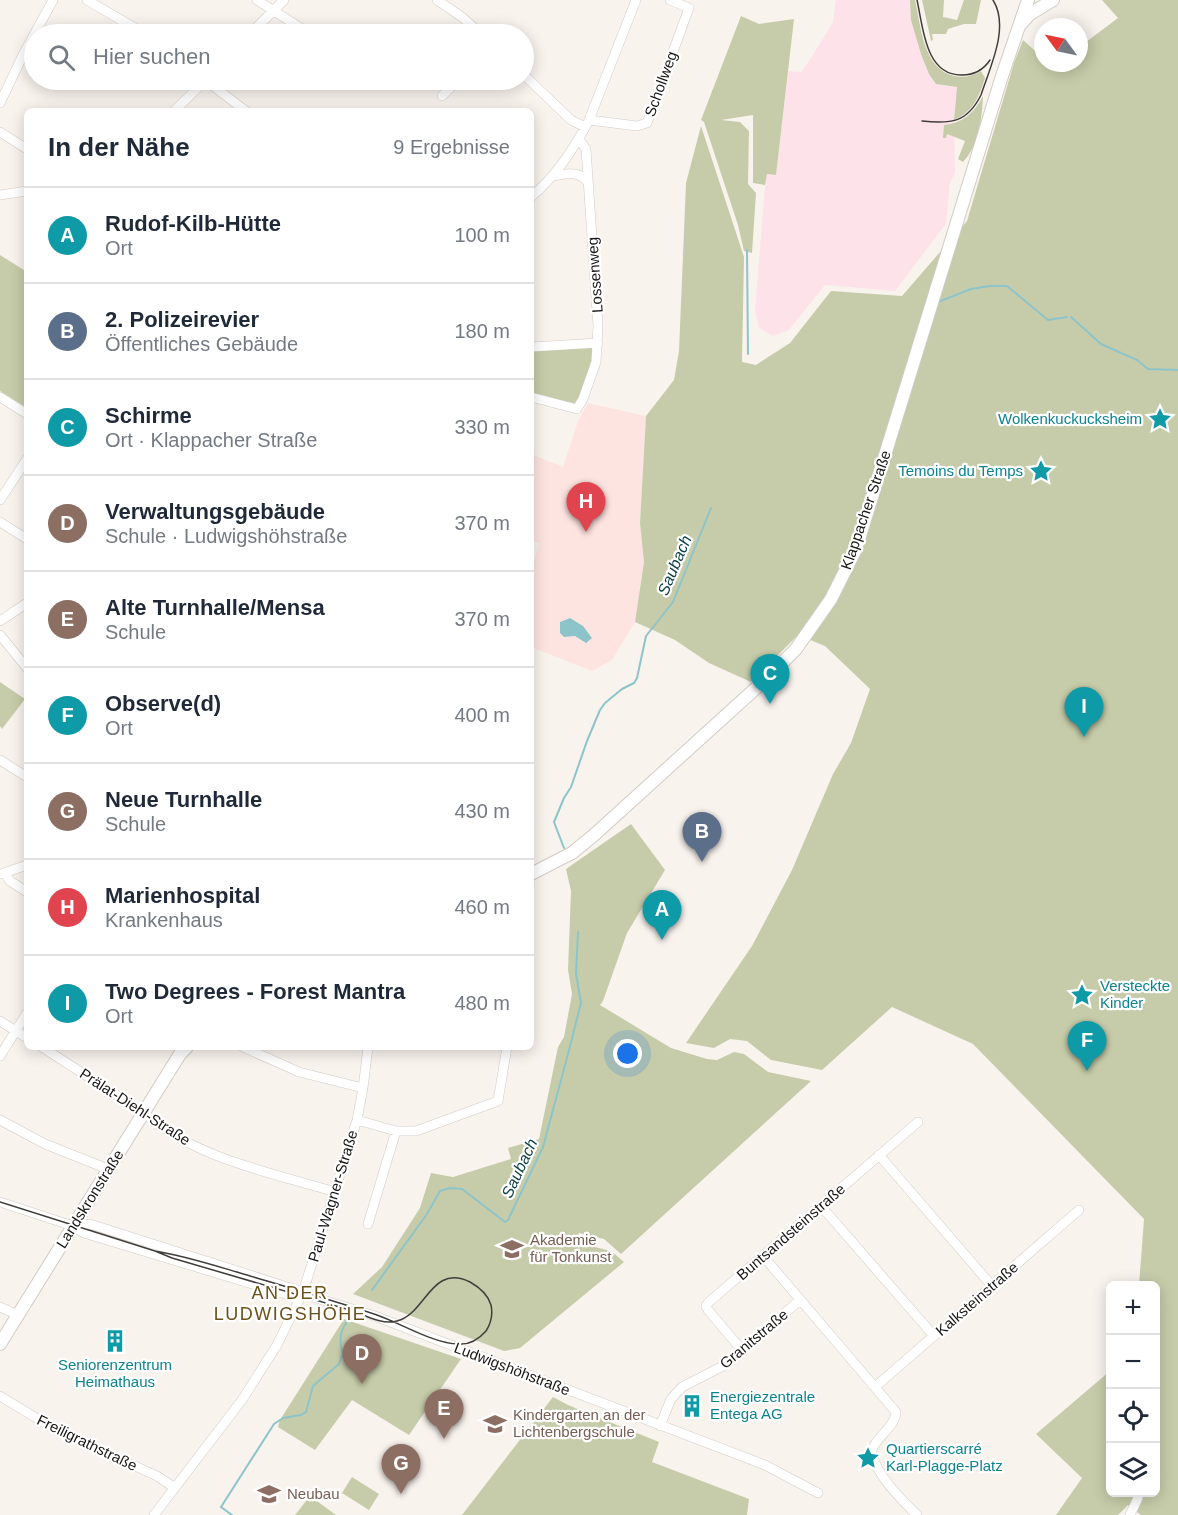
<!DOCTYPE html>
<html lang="de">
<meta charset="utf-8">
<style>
body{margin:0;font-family:Arial,sans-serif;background:#f2f2f3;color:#1f2937}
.controls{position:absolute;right:18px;bottom:18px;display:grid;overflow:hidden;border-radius:9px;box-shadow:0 3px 15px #0003}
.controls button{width:54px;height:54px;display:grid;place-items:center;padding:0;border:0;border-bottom:2px solid #e0e1e3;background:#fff;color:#1f2937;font:30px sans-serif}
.compass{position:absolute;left:1034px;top:18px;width:54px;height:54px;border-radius:50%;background:#fff;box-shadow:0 3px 15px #0003;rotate:303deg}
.you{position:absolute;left:628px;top:1054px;width:21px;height:21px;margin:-15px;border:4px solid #fff;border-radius:50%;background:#1a73e8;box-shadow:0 0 0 9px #1a73e833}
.badge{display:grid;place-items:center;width:39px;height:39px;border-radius:50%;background:#db2777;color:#fff;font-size:20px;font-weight:700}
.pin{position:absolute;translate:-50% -50px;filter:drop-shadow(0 2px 3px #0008)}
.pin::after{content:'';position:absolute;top:32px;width:21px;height:18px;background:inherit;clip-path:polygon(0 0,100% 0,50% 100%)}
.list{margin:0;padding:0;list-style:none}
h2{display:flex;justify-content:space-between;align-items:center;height:78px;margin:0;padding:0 24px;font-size:26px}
h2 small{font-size:20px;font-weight:400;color:#747a83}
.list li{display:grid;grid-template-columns:39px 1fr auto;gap:18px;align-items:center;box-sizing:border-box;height:96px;padding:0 24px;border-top:2px solid #e0e1e3}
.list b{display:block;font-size:22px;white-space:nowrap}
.list p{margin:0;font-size:20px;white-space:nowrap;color:#747a83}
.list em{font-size:20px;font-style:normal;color:#747a83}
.icon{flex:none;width:33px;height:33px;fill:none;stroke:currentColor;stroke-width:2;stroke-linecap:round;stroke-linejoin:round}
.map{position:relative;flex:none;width:1178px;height:1515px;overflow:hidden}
.search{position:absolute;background:#fff;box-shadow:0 3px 15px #0003;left:24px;top:24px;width:510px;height:66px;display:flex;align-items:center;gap:15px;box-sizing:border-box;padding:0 21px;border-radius:33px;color:#747a83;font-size:22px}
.panel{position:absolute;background:#fff;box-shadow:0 3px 15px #0003;left:24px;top:108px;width:510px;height:942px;border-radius:9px}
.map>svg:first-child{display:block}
</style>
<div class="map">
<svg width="1178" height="1515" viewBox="0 0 1178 1515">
<rect width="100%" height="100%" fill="#f9f3ee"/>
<!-- industrial -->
<path fill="#fde3e9" d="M836,0H910L914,30L929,74L942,85L957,87L954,117L955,173L950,183L946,224L895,291L825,285L789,330L773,336L759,328L755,310L766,174L776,175L788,71L801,72L811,58L833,22Z"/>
<!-- medical -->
<path fill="#fee4e0" d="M588,403L646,416L640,523L644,562L635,622L612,660L592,671L531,647V572L539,543L531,540V454L563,467L578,421Z"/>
<!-- green -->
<path fill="#c6cca9" d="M910,0H915C921,26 923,69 954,76C964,78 973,76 981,71L985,78C979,97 973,112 954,120L957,87L936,84L929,74L921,54L911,20Z
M922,0H944L943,17L957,20L964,0H981L976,24H964L948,29L946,34H932L933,40L931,41Z
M1102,0H1178V1515H1141L1128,1505L1118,1515H1056L1082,1478L1036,1434L1110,1371V1492H1156V1286L1139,1285L1144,1219L973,1044L892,1007L822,1070L771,1060L747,1041L730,1039L714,1048L686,1043L752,946L792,870L833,774L851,743L870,689L825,646L798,635L751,682L709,663L675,640L635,622L644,562L640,523L646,416L674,380L679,351L686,183L701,126L744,257L742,362L756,365L790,343L831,291L902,296L967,221L1014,63L1023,40L1043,58V63H1049L1060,72L1068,63H1079V50L1086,42L1118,18Z
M741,16L759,24L794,19L776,175L767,174L765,185L753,183V115L721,120L740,122L749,131L748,184L756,193L752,253L744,251L738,225L704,122L701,120Z
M983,96C982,118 979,145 963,162L958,159L965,141L947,134L946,138H943L944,125C963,123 974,113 983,96Z
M0,255L27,272V408L0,391Z
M595,346L588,374L575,406L531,395V350Z
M0,682L25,699L2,729L0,726Z
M631,824L665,870L627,933L603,1001L600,1005L671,1048L707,1059L717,1060L734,1052L744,1054L768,1072L811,1081L621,1254L604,1239L579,1233L575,1242L611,1251L624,1262L520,1348L504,1351L353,1294L382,1267L420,1208L431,1173L453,1177L511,1159L508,1148L539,1139L558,1047L564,1037L572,994L568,970L571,891L566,869Z
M344,1319L461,1359L409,1435L352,1400L315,1450L278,1427L280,1420Z
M553,1397L568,1405L659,1442L652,1462L749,1499L747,1515H462Z
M352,1477L379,1494L369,1510L342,1493Z
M310,1496L336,1515H295Z"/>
<!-- water -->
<path fill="#8dc4ca" d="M570,618L583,626L592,638L586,643L575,636L564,637L560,633V622Z"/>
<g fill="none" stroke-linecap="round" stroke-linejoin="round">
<!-- stream -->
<path stroke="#8dc4ca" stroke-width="2" d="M747,250L748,354
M991,286H1007L1048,320L1067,317
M938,302L971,289L990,286
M1071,317L1101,344L1137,360L1148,369L1178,370
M564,848L554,822L564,798L571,787L587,741L600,710L605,703L622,689L634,683L637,678L646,636L673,602L711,508
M372,1290L427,1214L440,1191L450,1188L462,1189L505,1222L508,1220L543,1147L568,1054L581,1003L576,974L578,932
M232,1515L221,1507L274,1424L283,1418L301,1415L306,1412L313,1386L339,1364L343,1354C339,1343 339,1332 347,1322"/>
<!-- minor casing -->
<g stroke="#d1cbc5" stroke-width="10">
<path id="minor" d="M87,0L145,34
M257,0L310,34
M437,0L462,17L481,34
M250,34L284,0
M524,75L571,120L585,127
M205,80L246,111
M442,96L458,80
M0,103L23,55L53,0
M174,111L206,80
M589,120L637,126L647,123L689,8L670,0
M0,132L27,149
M553,176C567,174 578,170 588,182
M0,195L27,191
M531,197C556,176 574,149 589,120L636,0
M531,347L598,343
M0,397L27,414
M531,397L577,409L583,399L596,362L598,326L586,149L579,139
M0,500L27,459
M0,522L27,539
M0,621L27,603
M0,635L27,668
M0,760L27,777
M5,873L10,881L27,892
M1,874L27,865
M0,1021L27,1038
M42,1047L144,1113C196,1159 270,1172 335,1192
M243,1047L299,1072L363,1088
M0,1056L27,1013
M0,1120L45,1144L108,1169
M357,1120L396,1131H416L498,1101L507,1047
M879,1155L992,1286
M0,1202L73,1226L84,1233L292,1296H302
M821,1206L934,1336
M368,1224L396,1131
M73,1226L90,1224L303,1292
M763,1256L896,1412C895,1428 876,1436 871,1452C878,1477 899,1497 917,1515
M303,1294L372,1315L765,1465L818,1493
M0,1307L18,1315
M741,1349L708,1310L706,1306L709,1302L918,1122
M875,1387L1079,1210
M0,1396L56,1430L157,1476L175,1488
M660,1426L671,1399L682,1387L723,1366L800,1300
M154,1515L242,1400L277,1345L303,1292L357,1120L363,1088L368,1047
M1130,1515L1138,1498"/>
</g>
<!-- secondary casing -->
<g stroke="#d1cbc5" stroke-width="14">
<path id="secondary" d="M1020,25L1030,14L1053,0
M531,874L572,853L594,835L766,679L796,649L831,599L856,549L1002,76L1028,0
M0,1344L180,1054L187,1047"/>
</g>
<!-- minor -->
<use href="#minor" stroke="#fff" stroke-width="9"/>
<!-- secondary -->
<use href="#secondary" stroke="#fff" stroke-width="12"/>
<!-- tram -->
<path stroke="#403e3b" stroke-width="1.5" d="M917,0C923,26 925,76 962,75C974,75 984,69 990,60
M922,121C951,124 967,123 981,95C990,67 1010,27 993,0
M0,1202L155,1251L172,1258L353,1311C366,1316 383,1325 397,1321C426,1314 431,1263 470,1282C479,1287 488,1295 491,1305C493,1314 491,1323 486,1331C479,1339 469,1345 458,1344C435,1344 400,1323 377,1315C334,1301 290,1288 247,1275C216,1266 186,1256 155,1251"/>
</g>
<!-- icons -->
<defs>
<g id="sight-bare" transform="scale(1.8)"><path d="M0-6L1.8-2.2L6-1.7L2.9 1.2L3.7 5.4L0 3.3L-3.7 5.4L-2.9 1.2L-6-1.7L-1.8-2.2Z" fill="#0f9aa8" stroke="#fff" stroke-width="2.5" paint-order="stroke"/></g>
<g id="school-bare" transform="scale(1.8)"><path d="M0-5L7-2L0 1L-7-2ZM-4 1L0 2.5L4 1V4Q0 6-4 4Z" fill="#8d6e63" stroke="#fff" stroke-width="2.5" paint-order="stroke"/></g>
<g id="building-bare" transform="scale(1.8)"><path d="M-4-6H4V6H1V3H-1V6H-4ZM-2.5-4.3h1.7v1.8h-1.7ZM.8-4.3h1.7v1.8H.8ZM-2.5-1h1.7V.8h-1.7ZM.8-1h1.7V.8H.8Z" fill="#0f9aa8" stroke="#fff" stroke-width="2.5" paint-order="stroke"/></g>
</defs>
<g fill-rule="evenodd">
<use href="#sight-bare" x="1160" y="419"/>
<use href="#sight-bare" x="1041" y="471"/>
<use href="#sight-bare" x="1082" y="995"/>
<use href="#school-bare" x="512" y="1249"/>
<use href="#building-bare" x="115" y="1341"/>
<use href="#building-bare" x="692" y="1406"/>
<use href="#school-bare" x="495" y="1424"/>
<use href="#sight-bare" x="868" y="1458"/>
<use href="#school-bare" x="269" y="1494"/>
</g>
<g text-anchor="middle" stroke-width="4.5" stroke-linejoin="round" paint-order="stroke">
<!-- street labels -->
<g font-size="15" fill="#181614" stroke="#fff">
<text transform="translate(661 84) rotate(-70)" y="5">Schollweg</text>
<text transform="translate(595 275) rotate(-94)" y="5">Lossenweg</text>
<text transform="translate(866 510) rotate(-71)" y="5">Klappacher Straße</text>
<text transform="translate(135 1107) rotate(33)" y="5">Prälat-Diehl-Straße</text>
<text transform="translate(333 1196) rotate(-73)" y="5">Paul-Wagner-Straße</text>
<text transform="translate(90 1199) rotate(-58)" y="5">Landskronstraße</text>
<text transform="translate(791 1232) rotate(-41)" y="5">Buntsandsteinstraße</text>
<text transform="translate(977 1299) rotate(-41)" y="5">Kalksteinstraße</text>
<text transform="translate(754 1339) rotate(-40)" y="5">Granitstraße</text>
<text transform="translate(512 1369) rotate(21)" y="5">Ludwigshöhstraße</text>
<text transform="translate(87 1443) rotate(26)" y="5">Freiligrathstraße</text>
</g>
<!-- culture labels -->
<g font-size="15" fill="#0d838f" stroke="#fff" text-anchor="start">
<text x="1142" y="424" text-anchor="end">Wolkenkuckucksheim</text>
<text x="1023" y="476" text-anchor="end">Temoins du Temps</text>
<text x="1100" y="991">Versteckte<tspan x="1100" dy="17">Kinder</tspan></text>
<text x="115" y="1370" text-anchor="middle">Seniorenzentrum<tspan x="115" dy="17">Heimathaus</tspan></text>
<text x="710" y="1402">Energiezentrale<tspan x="710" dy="17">Entega AG</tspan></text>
<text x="886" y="1454">Quartierscarré<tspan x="886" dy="17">Karl-Plagge-Platz</tspan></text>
</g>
<!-- education labels -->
<g font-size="15" fill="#785e54" stroke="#fff" text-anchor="start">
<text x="530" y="1245">Akademie<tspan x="530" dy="17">für Tonkunst</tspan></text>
<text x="513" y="1420">Kindergarten an der<tspan x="513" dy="17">Lichtenbergschule</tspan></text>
<text x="287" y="1499">Neubau</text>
</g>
<!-- water labels -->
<g font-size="16" font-style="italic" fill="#0d4146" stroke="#fff">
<text transform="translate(674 565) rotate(-67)" y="6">Saubach</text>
<text transform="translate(519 1168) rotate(-65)" y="6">Saubach</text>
</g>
<!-- quarter labels -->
<g font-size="18" letter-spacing="1.5" fill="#6c5019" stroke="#fff">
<text x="290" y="1299">AN DER<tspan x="290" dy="21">LUDWIGSHÖHE</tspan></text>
</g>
</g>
</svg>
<div class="controls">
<button>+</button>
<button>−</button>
<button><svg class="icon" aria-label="locate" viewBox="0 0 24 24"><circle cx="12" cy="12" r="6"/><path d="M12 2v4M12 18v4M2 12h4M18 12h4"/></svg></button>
<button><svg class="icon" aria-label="layers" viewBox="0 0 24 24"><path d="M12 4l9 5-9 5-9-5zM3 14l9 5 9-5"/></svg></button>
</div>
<svg class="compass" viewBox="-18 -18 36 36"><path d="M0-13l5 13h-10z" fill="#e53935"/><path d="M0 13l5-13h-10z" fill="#747a83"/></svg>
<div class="you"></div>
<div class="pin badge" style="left:662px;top:940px;background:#0f9aa8">A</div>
<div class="pin badge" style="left:702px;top:862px;background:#5c6f8a">B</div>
<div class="pin badge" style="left:770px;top:704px;background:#0f9aa8">C</div>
<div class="pin badge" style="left:362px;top:1384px;background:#8d6e63">D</div>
<div class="pin badge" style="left:444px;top:1439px;background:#8d6e63">E</div>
<div class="pin badge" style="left:1087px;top:1071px;background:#0f9aa8">F</div>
<div class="pin badge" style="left:401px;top:1494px;background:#8d6e63">G</div>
<div class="pin badge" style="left:586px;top:532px;background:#e0444e">H</div>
<div class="pin badge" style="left:1084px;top:737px;background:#0f9aa8">I</div>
<div class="search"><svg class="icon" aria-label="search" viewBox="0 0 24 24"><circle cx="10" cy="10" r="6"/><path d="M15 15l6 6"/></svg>Hier suchen</div>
<section class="panel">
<h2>In der Nähe<small>9 Ergebnisse</small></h2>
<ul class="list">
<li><span class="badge" style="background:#0f9aa8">A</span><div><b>Rudof-Kilb-Hütte</b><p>Ort</p></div><em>100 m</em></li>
<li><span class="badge" style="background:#5c6f8a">B</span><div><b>2. Polizeirevier</b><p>Öffentliches Gebäude</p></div><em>180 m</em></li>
<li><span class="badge" style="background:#0f9aa8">C</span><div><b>Schirme</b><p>Ort · Klappacher Straße</p></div><em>330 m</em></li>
<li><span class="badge" style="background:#8d6e63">D</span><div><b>Verwaltungsgebäude</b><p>Schule · Ludwigshöhstraße</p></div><em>370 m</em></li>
<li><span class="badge" style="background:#8d6e63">E</span><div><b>Alte Turnhalle/Mensa</b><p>Schule</p></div><em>370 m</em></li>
<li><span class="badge" style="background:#0f9aa8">F</span><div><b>Observe(d)</b><p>Ort</p></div><em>400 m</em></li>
<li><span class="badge" style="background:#8d6e63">G</span><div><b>Neue Turnhalle</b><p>Schule</p></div><em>430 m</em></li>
<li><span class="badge" style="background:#e0444e">H</span><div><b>Marienhospital</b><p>Krankenhaus</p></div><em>460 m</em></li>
<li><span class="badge" style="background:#0f9aa8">I</span><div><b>Two Degrees - Forest Mantra</b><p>Ort</p></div><em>480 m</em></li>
</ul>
</section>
</div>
